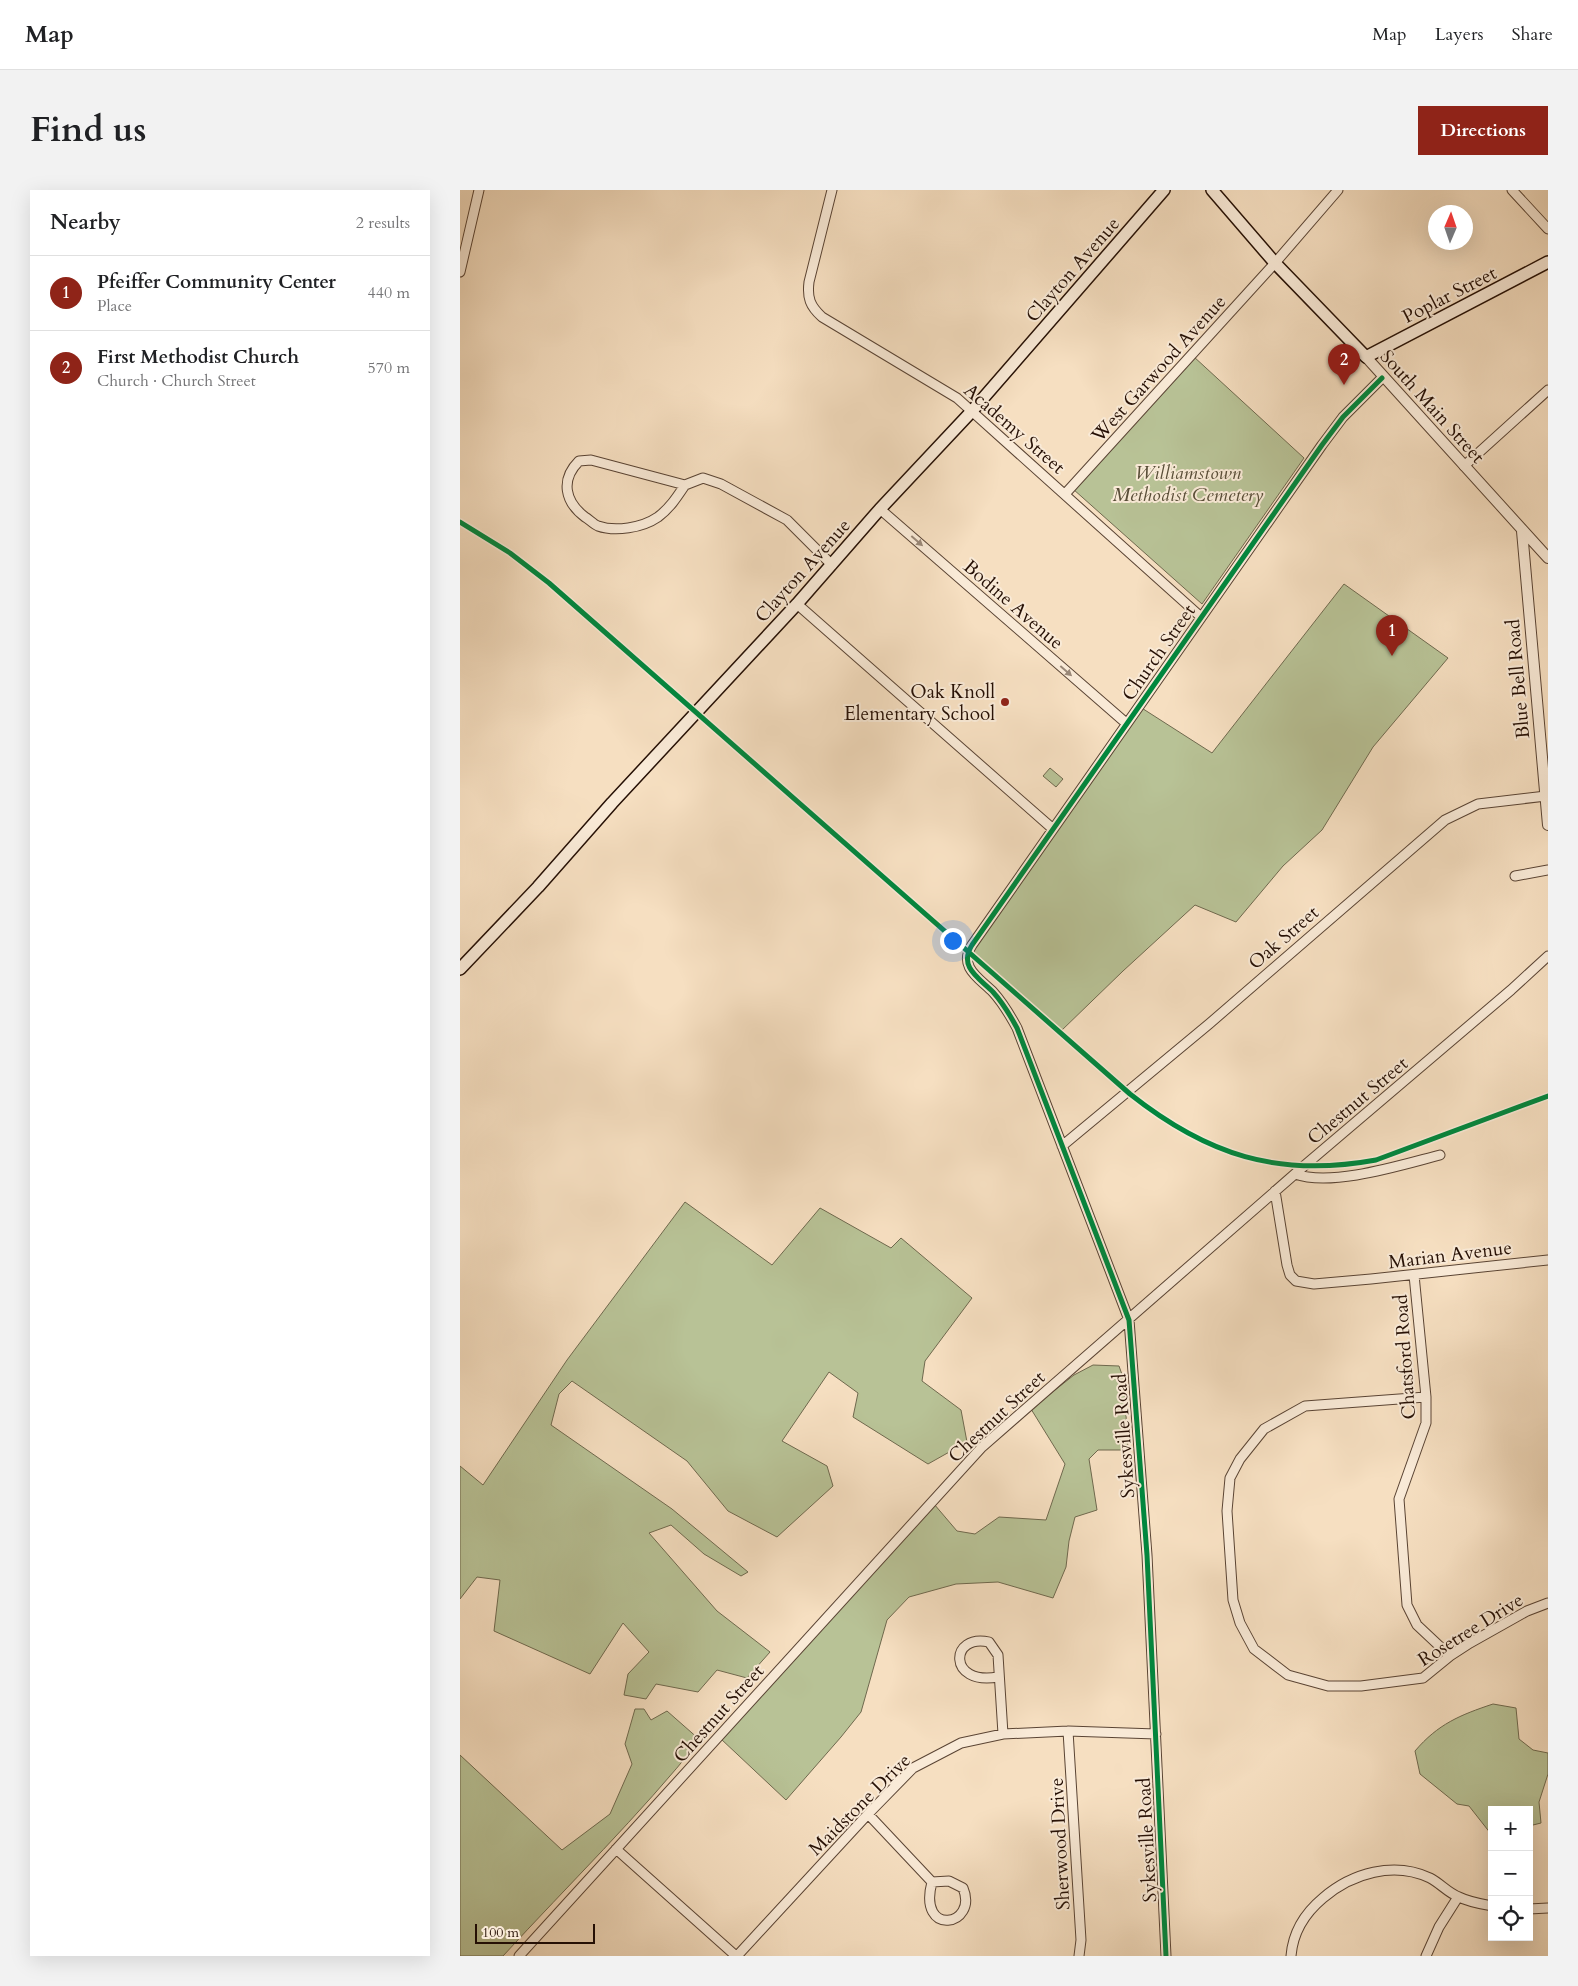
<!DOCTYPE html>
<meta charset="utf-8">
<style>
body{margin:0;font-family:Cardo,serif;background:#f2f2f2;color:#202124}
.controls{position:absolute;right:15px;bottom:15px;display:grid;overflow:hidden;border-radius:0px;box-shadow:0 5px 20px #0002}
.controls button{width:45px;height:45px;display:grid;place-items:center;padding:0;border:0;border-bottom:1px solid #e0e0e0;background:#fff;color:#202124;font:25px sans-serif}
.compass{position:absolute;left:968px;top:15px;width:45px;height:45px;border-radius:50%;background:#fff;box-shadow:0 5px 20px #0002;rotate:2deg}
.scale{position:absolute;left:15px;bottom:12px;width:120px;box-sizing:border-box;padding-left:5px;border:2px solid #261005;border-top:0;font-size:14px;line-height:18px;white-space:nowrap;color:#261005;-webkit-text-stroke:4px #f9ead7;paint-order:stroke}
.you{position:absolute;left:492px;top:750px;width:18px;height:18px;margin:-12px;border:4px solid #fff;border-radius:50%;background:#1a73e8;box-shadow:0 0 0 8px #1a73e833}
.badge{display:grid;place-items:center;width:32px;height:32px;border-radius:50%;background:#8f2418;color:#fff;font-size:16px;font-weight:700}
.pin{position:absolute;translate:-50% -41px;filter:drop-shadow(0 1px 2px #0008)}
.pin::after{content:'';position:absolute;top:26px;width:18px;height:15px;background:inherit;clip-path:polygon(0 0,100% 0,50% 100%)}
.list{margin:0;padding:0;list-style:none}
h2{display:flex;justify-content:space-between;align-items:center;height:65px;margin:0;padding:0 20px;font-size:21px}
h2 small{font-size:16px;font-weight:400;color:#757577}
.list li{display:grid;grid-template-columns:32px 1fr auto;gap:15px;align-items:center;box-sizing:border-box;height:75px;padding:0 20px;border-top:1px solid #e0e0e0}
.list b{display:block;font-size:19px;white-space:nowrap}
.list p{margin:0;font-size:16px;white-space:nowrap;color:#757577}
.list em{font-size:16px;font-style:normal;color:#757577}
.icon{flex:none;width:28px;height:28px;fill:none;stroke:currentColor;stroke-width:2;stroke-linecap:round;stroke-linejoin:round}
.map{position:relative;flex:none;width:1088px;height:1766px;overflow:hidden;border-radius:0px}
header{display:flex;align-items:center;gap:30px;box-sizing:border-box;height:70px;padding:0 25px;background:#fff;border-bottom:1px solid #e0e0e0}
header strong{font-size:24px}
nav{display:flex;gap:28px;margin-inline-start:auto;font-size:18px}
.intro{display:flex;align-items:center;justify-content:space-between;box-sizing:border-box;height:120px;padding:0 30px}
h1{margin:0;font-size:35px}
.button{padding:12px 22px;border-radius:0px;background:#8f2418;color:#fff;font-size:18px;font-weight:700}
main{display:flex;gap:30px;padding:0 30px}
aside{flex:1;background:#fff;border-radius:0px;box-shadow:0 5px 20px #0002}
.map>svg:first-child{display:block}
</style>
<header>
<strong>Map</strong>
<nav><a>Map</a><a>Layers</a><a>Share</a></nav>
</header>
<div class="intro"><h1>Find us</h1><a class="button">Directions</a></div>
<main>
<aside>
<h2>Nearby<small>2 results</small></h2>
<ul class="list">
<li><span class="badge">1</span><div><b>Pfeiffer Community Center</b><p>Place</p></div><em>440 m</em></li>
<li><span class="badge">2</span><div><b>First Methodist Church</b><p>Church · Church Street</p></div><em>570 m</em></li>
</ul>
</aside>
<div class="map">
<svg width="1088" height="1766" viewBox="0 0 1088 1766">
<rect width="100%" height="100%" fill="#f6dfc1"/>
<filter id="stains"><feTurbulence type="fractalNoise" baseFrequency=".004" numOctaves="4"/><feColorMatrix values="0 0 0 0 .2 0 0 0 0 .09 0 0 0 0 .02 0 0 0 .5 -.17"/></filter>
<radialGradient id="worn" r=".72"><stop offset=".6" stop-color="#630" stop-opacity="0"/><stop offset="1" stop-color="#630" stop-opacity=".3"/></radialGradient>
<!-- green -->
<path fill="#b8c296" stroke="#6f694e" d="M733,166L844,268L742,414L613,299Z
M884,394L988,468L913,557L862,640L823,676L776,732L735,715L663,781L601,841L510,761L677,515L752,563Z
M590,578L603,589L596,597L583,586Z
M225,1012L312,1075L360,1018L431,1058L441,1048L512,1108L465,1171L462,1191L501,1220L507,1252L468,1274L393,1227L398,1203L369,1182L322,1251L367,1276L373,1296L317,1347L268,1321L227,1271L112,1191L99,1204L91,1235L212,1319L288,1382L281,1386L244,1364L211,1335L189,1343L257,1421L310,1462L287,1488L257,1480L238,1502L196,1494L186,1509L164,1505L168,1484L189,1462L163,1433L130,1484L34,1441L40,1390L17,1387L0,1409V1276L23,1295L107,1170Z
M633,1175L659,1176L664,1190L668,1260H638L629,1269L637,1320L615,1327L609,1351L606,1377L593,1408L538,1392L496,1394L449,1407L427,1430L401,1522L381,1547L326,1610L261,1549L474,1314L497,1341L515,1344L539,1327L586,1330L605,1274L571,1219L614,1185Z
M1033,1514L1056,1518L1059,1549L1073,1560L1088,1563V1584L1079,1612L1081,1633L1069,1636V1620H1032L1031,1644L1009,1616L997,1614L960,1584L955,1561C978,1534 1000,1525 1033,1514Z
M175,1519H184L191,1530L207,1521L240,1550C179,1626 109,1694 43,1766H0V1565L102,1660L150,1624L172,1574L165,1554Z"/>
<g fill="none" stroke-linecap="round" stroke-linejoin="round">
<!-- minor casing -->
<g stroke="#5a4434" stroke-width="11">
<path id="minor" d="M372,0L349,92C347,108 350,116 362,127L497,208L741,427
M1052,0L1088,39
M0,82L19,0
M1004,276L1088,200
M225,295C217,307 210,318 198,327C182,338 155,342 138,336C133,334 129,329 125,327C105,312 100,290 119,271L131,270L225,295L243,288L261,294L327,330L372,375
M605,304L815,73L878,0
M420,319L666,533
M337,414L593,639
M1055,686L1088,680
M602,956L749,834L985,630L1018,614L1086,606
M835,984C872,997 941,975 980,965
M815,1001L827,1075L830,1085L836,1091L854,1094L911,1089L1088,1070
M954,1085L966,1207V1233L939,1309L947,1415L957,1435L990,1466
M966,1207L845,1216L804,1239L780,1269L770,1288L767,1321L773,1410L780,1433L794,1459L828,1485L868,1496H901L963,1488L990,1466L1010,1453L1067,1421L1088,1413
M538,1487C487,1496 490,1443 529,1452L538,1465L543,1544
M608,1541L621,1750L619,1766
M408,1624L472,1692
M156,1659L276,1766
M489,1691L503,1698C519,1736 457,1748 472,1692Z
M1069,1719L1088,1718
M59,1766L522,1257L844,976L1051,800L1088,766
M277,1766L408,1624L453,1578L501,1553L543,1544L608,1541L696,1544
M706,1766L687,1365L669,1130L557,838C550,825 543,813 533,802C519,788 498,777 512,755L862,255L883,227L922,188
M831,1766C833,1741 845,1723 863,1708C892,1683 934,1671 970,1688C980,1693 988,1703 999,1707C1009,1712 1021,1714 1032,1716
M966,1766L979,1737L998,1707"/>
</g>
<!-- tertiary casing -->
<g stroke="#5a4434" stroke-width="12">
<path id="tertiary" d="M906,167L1088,368
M1062,341L1088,635"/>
</g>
<!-- secondary casing -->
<g stroke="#261005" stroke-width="14">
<path id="secondary" d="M752,0L815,73L906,167L1088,72
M0,779L78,697L152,613L337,414L420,319L512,221L704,0"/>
</g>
<!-- minor -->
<use href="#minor" stroke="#f9ead7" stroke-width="9"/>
<!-- tertiary -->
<use href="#tertiary" stroke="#f9ead7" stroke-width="10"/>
<!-- secondary -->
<use href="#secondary" stroke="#f9ead7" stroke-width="11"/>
<!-- cycleway casing -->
<g stroke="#f9ead7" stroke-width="8">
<path id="cycleway" d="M0,332L50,363L89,393L670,904C747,965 818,988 916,970L1088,906
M706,1766L687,1365L669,1130L557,838C550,825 543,813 533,802C519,788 498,777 512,755L862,255L883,227L922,188"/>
</g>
<!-- cycleway -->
<use href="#cycleway" stroke="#00873e" stroke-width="5"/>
</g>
<!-- one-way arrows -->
<defs><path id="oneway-solid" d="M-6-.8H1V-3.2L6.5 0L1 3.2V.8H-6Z" transform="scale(1.25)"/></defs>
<g fill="#9a8878">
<use href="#oneway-solid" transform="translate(457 351) rotate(41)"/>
<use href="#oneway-solid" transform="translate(606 481) rotate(41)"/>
</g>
<!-- markers -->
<circle fill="#8f2418" stroke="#f9ead7" stroke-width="2" cx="545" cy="512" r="5"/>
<g text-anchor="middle" stroke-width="4" stroke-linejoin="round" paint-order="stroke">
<!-- street labels -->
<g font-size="19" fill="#261005" stroke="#f9ead7">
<text transform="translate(612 79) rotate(-49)" y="7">Clayton Avenue</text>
<text transform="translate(989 104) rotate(-27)" y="7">Poplar Street</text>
<text transform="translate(698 178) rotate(-48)" y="7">West Garwood Avenue</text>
<text transform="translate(973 216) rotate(48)" y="7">South Main Street</text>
<text transform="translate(555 238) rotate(41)" y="7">Academy Street</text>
<text transform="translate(342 380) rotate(-48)" y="7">Clayton Avenue</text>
<text transform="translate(554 414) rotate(41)" y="7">Bodine Avenue</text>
<text transform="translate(698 462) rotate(-55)" y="7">Church Street</text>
<text transform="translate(1057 489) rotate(-95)" y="7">Blue Bell Road</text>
<text transform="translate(823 747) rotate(-41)" y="7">Oak Street</text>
<text transform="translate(897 910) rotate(-40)" y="7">Chestnut Street</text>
<text transform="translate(990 1064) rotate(-7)" y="7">Marian Avenue</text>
<text transform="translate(944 1167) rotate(-94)" y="7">Chatsford Road</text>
<text transform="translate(536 1226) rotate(-43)" y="7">Chestnut Street</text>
<text transform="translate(663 1246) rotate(-94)" y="7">Sykesville Road</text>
<text transform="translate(1010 1439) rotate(-32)" y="7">Rosetree Drive</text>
<text transform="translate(258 1523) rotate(-48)" y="7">Chestnut Street</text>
<text transform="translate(399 1614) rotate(-45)" y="7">Maidstone Drive</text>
<text transform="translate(686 1650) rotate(-93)" y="7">Sykesville Road</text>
<text transform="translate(599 1654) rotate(-93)" y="7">Sherwood Drive</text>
</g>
<!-- park labels -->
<g font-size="19" font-style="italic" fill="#594e38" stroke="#f9ead7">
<text x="728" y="289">Williamstown<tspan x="728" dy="22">Methodist Cemetery</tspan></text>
</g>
<!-- poi labels -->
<g font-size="19" fill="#261005" stroke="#f9ead7" text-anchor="end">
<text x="535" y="508">Oak Knoll<tspan x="535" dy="22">Elementary School</tspan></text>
</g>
</g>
<rect width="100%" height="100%" filter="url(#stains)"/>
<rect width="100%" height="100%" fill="url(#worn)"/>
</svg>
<div class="controls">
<button>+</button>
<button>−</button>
<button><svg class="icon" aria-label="locate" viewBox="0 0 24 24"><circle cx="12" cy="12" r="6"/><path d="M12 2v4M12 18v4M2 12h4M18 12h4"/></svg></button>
</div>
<svg class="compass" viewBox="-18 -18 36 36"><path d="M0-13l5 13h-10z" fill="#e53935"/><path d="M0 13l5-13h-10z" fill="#757577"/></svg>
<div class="scale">100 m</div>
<div class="you"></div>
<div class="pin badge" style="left:932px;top:466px">1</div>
<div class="pin badge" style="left:884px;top:195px">2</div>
</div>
</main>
